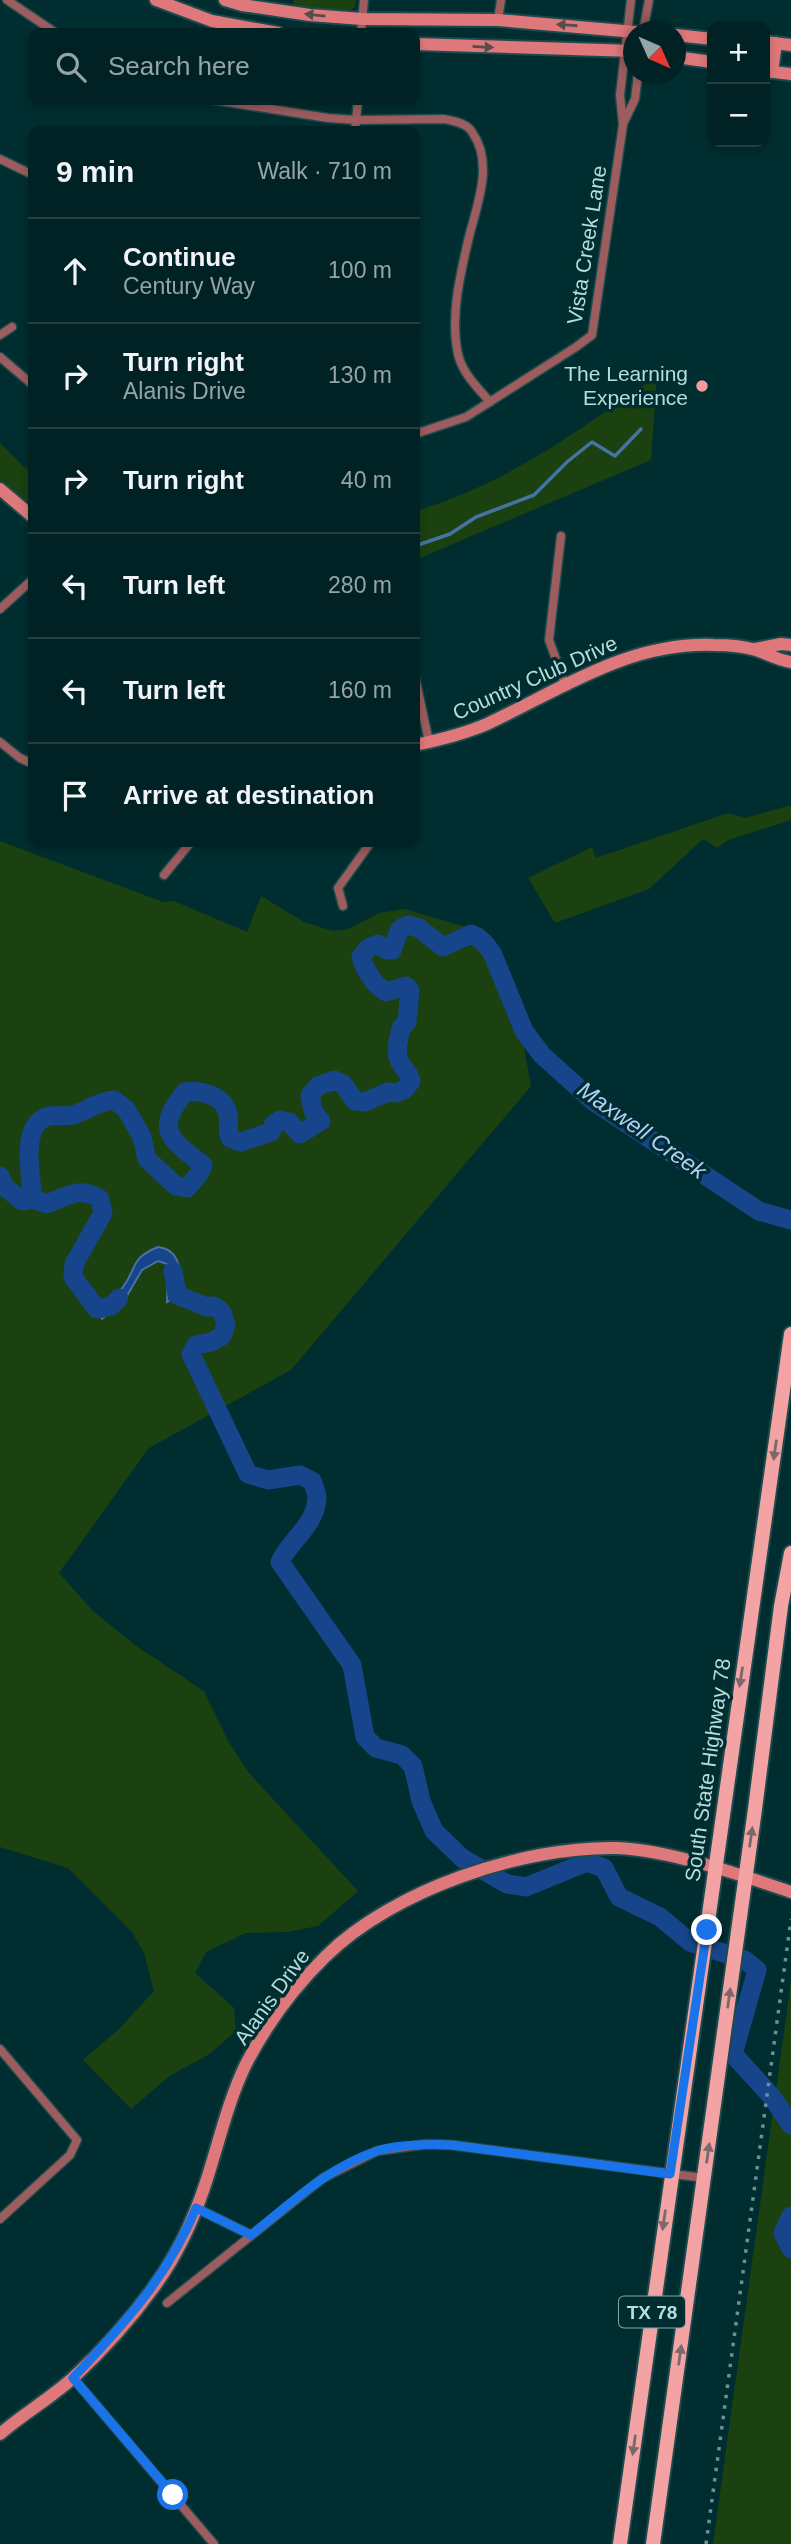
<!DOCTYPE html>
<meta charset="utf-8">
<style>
body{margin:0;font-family:Arial,sans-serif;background:#0a2a2c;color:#f1f3f6}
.controls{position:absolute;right:21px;top:21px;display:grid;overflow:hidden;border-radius:14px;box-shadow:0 4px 10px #0003}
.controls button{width:63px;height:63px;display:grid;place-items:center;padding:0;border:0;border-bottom:2px solid #223f41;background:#002224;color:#f1f3f6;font:35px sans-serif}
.compass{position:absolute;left:623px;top:21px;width:63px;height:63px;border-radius:50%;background:#002224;box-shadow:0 4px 10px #0003;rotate:135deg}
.stop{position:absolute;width:21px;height:21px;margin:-16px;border:5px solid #1a73e8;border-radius:50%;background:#fff}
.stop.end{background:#1a73e8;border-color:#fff;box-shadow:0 2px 7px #0008}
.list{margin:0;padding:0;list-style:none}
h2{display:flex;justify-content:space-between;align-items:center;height:91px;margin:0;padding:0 28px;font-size:30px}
h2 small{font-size:23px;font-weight:400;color:#95a4a6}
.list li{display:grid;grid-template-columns:46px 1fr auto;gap:21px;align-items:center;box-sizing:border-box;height:105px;padding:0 28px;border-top:2px solid #223f41}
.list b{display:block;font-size:26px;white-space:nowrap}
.list p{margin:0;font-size:23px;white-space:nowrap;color:#95a4a6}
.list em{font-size:23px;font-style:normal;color:#95a4a6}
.icon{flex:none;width:38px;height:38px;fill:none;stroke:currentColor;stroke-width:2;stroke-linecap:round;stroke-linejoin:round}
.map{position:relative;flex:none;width:791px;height:2544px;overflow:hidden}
.search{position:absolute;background:#002224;box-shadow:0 4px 10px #0003;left:28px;top:28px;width:392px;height:77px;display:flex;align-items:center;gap:18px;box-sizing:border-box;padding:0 24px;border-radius:14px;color:#95a4a6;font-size:26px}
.panel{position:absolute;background:#002224;box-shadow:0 4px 10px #0003;left:28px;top:126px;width:392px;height:721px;border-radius:14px}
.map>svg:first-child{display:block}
</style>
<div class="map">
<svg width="791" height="2544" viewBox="0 0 791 2544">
<rect width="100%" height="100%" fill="#002e30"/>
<!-- green -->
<path fill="#1a410f" d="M294,0H356L355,7L347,12L293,7Z
M657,375L651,460L415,560V511C505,485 582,429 657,375Z
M0,443L24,467L33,472V506L0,480Z
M791,805V820L728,840L717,848L703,839L649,889L555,923L528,878L592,847L596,858L728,813L745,818Z
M0,841L163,902L174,901L247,932L261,896L304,922L333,931L348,929L379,913L405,909L462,926L483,928L512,981L531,1086L291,1370L149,1448L59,1573L93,1611L135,1645L204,1691L228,1741L249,1773L358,1891L318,1926L287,1932L246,1933L206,1952L195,1973L234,2008L236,2031L208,2055L171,2075L131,2109L83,2060L118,2030L154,1991L144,1953L132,1932L68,1868L0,1847Z
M791,1981V2544H713Z"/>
<!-- water -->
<path fill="#17458c" stroke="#4772a5" stroke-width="2" d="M158,1247C181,1249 180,1273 183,1291L167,1302L168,1274L167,1264L158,1261L142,1270L125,1299L102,1319L97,1309C106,1302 117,1296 123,1287C138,1267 129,1259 158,1247Z"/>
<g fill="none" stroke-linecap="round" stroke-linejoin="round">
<!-- stream -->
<path stroke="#4772a5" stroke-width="3.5" d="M31,488L33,489
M415,546L450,534L476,517L534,495L567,462L592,442L615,456L641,429"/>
<!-- river -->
<path stroke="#17458c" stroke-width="19" d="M0,1176L5,1187L22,1201L33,1199L47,1204C67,1196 80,1186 100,1199L103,1213L74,1264L73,1277L97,1309L111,1306L119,1298
M33,1199C31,1177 20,1128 46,1117C54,1114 64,1117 73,1115C89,1110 96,1102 114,1100L126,1109L142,1137L147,1159L176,1186L187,1188L199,1174L203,1165C170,1139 154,1130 185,1092C201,1090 224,1095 228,1114C229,1122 227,1130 230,1138L241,1142L271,1132L273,1125L280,1120L289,1122L300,1134L321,1121L313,1111L310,1095L318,1086L334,1080L343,1084L355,1101L365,1102L388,1092L396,1093L405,1089L411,1081C407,1069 405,1071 400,1062C394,1052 399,1038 401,1028L407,1022L410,990L406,986L386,992C373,984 366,972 361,957L368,948L378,944L387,950H392L400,929L408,925L419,928L443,947L471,934C482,939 487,945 493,955L524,1031L542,1055L593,1101L759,1211L791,1220
M173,1271L177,1295L207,1307L214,1306L222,1312L226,1325L222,1336L211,1342L196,1345L191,1354L248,1474L268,1480L300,1475L312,1481C314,1486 317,1493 317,1498C316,1525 290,1540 280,1562L352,1665L365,1737L376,1748L402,1755L413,1766L421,1801L434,1831L462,1858L507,1884L526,1887L587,1862L604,1868L619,1897L660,1917L690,1942L745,1960L757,1970L733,2054L772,2097L791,2125
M791,2216L783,2233L791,2249"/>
<!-- street casing -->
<g stroke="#1d4a4c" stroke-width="11">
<path id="street" d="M7,0L56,33
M498,20L501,0
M643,32L649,0
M361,33L364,0
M214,100L328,118L357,120L444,119C453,121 467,123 472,132C495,164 476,207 468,241C460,276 450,317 458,354C462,373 478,388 490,402
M624,122L635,99L638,74
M355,131L358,100
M0,159L33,175
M0,335L12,327
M0,357L33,385
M415,434L466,417L576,347L592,335L623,125L620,95L631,0
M561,536L549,640L565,684
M0,609L33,579
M415,677L429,742
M0,742L20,758L33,764
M164,875L191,842
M343,906L338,888L371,842
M0,2049L77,2140L70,2155L0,2219
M196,2208L251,2235
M167,2303L323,2178L377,2151L427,2144L452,2145L704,2178
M73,2378L214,2544"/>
</g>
<!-- secondary casing -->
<g stroke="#1d4a4c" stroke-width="16">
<path id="secondary" d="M156,0L212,21L278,33
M225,0L242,5L310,15L362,19L498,20L635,32
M676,35L712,39
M765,42L791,45
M415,44L634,51
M676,57L712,62
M765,71L791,74
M772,72L776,43
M0,489L33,517
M755,649L781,644L791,645
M415,745C439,740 464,734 487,724C560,690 628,642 713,645C726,645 743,646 756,650C768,654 778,660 791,662
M0,2434C23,2414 51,2398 74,2377C102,2351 131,2319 154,2287C176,2257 193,2221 205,2185C218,2146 227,2104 245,2066C265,2027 294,1987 326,1956C393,1890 523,1846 617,1848C669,1850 741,1875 791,1892"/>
</g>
<!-- primary casing -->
<g stroke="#1d4a4c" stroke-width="18">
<path id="primary" d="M620,2544C675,2140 735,1737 791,1334
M653,2544L755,1809L781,1606L791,1553"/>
</g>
<!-- street -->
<use href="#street" stroke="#9d5c5d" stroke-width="8"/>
<!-- secondary -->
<use href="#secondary" stroke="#df787a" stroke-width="12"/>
<!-- primary -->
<use href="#primary" stroke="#f3a3a3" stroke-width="14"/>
<!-- rail -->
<path stroke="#699294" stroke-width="3.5" stroke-dasharray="3.5 7" stroke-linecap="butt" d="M706,2544L791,1919"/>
</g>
<!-- one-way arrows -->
<defs><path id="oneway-solid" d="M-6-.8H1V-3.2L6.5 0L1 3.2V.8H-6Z" transform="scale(1.75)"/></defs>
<g fill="#594c4e">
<use href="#oneway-solid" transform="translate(315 15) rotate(-174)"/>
<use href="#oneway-solid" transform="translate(567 25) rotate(-176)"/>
<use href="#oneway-solid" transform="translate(483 47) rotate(3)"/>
</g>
<g fill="#7a686a">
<use href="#oneway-solid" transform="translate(775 1450) rotate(98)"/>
<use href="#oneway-solid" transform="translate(741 1677) rotate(99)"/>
<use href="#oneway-solid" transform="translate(751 1837) rotate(-82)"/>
<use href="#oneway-solid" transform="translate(729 1998) rotate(-82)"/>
<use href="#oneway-solid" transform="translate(708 2153) rotate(-82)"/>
<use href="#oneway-solid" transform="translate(664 2220) rotate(98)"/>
<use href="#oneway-solid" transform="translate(680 2355) rotate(-82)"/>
<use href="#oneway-solid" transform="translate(634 2445) rotate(98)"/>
</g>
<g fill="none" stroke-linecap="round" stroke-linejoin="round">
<!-- route -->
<path stroke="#1a73e8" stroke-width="9" d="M173,2495L73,2378C124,2324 167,2278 196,2208L251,2235C290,2204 328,2167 377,2151C400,2144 428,2144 452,2145L670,2174L707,1930"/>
</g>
<!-- markers -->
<circle fill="#f59b9b" stroke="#002e30" stroke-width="2.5" cx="702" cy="386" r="7"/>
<g text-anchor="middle" stroke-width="7" stroke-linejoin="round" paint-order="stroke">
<!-- shield labels -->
<rect fill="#002e30" stroke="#80a8aa" stroke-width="2" x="619" y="2296.5" width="66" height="31" rx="5"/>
<g font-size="19" font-weight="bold" fill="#b7dcde">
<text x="652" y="2319">TX 78</text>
</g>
<!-- street labels -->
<g font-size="21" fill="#b7dcde" stroke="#002e30">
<text transform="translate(587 245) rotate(-81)" y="7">Vista Creek Lane</text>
<text transform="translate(535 678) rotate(-24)" y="7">Country Club Drive</text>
<text transform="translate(708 1770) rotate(-82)" y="7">South State Highway 78</text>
<text transform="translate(272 1997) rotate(-54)" y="7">Alanis Drive</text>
</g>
<!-- poi labels -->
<g font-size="21" fill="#b7dcde" stroke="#002e30" text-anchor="end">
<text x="688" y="381">The Learning<tspan x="688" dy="24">Experience</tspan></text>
</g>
<!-- water labels -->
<g font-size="23" font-style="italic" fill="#b4cef6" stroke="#002e30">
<text transform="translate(642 1130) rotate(35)" y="8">Maxwell Creek</text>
</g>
</g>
</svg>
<div class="controls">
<button>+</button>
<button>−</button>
</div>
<svg class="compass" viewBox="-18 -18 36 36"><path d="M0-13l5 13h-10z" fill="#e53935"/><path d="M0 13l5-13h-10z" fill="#95a4a6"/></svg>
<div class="stop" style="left:173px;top:2495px"></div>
<div class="stop end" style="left:707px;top:1930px"></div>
<div class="search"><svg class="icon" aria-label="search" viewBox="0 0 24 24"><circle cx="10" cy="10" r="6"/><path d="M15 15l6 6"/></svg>Search here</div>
<section class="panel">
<h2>9 min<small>Walk · 710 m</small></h2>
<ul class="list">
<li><svg class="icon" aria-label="ahead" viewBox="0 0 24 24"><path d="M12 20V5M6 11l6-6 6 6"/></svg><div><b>Continue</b><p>Century Way</p></div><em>100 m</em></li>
<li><svg class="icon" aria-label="right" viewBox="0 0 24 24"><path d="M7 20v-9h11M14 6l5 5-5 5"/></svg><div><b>Turn right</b><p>Alanis Drive</p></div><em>130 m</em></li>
<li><svg class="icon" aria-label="right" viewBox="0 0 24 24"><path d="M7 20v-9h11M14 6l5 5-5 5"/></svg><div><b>Turn right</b></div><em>40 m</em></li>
<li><svg class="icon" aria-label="left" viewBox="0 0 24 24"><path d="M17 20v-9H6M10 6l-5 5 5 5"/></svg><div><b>Turn left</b></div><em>280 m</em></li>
<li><svg class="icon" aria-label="left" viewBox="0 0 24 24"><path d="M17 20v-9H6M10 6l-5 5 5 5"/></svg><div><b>Turn left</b></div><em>160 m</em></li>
<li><svg class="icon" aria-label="arrive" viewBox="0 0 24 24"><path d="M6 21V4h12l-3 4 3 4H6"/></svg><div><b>Arrive at destination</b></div></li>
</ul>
</section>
</div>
